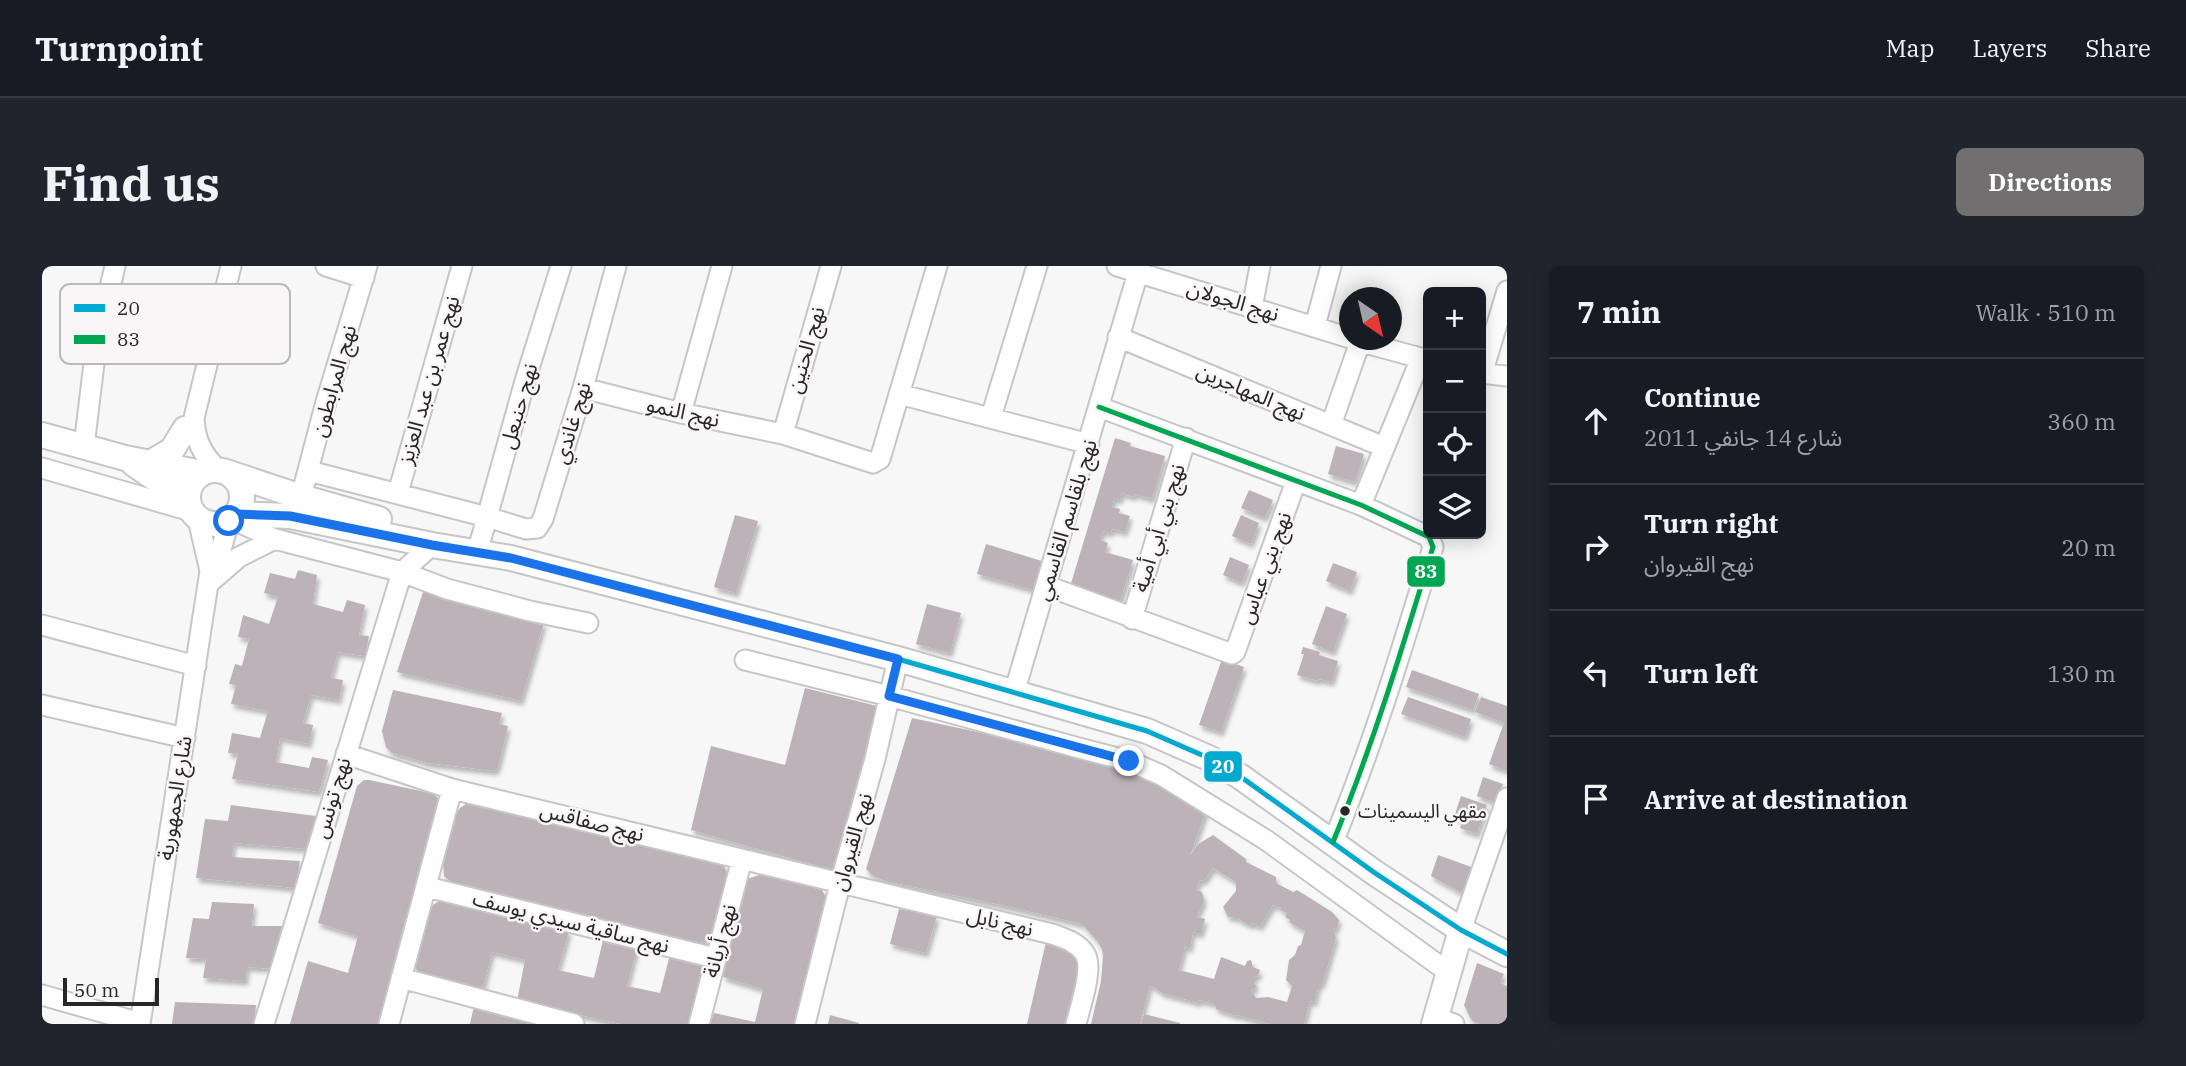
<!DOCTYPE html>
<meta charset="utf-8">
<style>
body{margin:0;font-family:"IBM Plex Serif","Noto Sans Arabic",serif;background:#20242c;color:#f1f3f6}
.controls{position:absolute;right:21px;top:21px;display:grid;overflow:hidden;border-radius:10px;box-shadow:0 4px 18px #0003}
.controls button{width:63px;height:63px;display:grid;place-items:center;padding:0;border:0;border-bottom:2px solid #363941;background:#171b24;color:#f1f3f6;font:35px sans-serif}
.compass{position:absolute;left:1297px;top:21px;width:63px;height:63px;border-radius:50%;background:#171b24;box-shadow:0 4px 18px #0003;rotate:146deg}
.scale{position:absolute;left:21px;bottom:18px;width:96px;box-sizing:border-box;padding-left:7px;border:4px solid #282627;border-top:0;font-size:19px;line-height:24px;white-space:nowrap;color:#282627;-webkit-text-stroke:5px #f9f6f8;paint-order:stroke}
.stop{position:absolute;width:21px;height:21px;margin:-16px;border:5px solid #1a73e8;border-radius:50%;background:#fff}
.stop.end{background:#1a73e8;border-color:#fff;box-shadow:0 2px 7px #0008}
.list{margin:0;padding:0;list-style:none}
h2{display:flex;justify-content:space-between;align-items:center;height:91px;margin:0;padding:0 28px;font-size:30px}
h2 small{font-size:23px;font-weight:400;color:#9ea1a6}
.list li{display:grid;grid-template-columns:46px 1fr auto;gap:21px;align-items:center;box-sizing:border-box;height:126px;padding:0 28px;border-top:2px solid #363941}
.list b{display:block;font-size:26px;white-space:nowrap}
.list p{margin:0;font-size:23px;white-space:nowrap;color:#9ea1a6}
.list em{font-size:23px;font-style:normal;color:#9ea1a6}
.icon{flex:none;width:38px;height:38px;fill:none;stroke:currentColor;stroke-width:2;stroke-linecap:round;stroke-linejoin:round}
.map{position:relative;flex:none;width:1465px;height:758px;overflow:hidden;border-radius:10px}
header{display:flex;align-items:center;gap:42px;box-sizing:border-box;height:98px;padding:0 35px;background:#171b24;border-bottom:2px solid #363941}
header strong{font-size:33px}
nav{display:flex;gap:38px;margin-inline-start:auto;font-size:24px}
.intro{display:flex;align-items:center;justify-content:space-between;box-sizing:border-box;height:168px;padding:0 42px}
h1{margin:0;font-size:49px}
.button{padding:18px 32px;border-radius:10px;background:#716f70;color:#fff;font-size:24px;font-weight:700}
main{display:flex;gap:42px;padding:0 42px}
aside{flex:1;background:#171b24;border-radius:10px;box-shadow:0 4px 18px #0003}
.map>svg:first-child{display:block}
</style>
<header>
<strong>Turnpoint</strong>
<nav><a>Map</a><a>Layers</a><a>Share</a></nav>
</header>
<div class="intro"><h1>Find us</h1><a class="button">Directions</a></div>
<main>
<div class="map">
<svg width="1465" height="758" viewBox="0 0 1465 758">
<defs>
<filter id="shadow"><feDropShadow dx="2.5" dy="4.5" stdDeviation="2" flood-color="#0004"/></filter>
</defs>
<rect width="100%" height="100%" fill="#f8f7f8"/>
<!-- building -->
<path fill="#bcb2b8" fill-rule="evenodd" filter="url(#shadow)" d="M1073,172L1089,177L1088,180L1123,190L1110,233L1092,228L1091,231L1080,227L1078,234L1072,232L1070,241L1078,243L1077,247L1088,250L1083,266L1070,263L1069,267L1061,265L1058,274L1066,277L1063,286L1091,294L1077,339L1061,336L1063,330L1043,324H1027Z
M1294,180L1322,188L1313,216L1286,208Z
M1207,224L1231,234L1223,252L1199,242Z
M693,249L716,255L694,327L672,321Z
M1199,249L1217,257L1209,278L1190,270Z
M944,278L1003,296L995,325L935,308Z
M1188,291L1207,299L1200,317L1181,309Z
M1291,297L1315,306L1308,325L1284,315Z
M256,304L275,309L271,338L301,346L305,334L323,339L317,369L327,370L323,390L296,386L289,412L301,414L297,434L269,429L261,457L271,459L267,478L238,472L234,496L267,502L270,491L286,494L277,526L190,513L196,488L186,487L190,467L218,472L226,445L189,438L194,419L187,418L193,398L200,400L207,373L196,371L201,349L227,358L236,331L222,327L228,307L253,313Z
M381,326L502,357L479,435L355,406Z
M885,338L919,347L908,387L874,378Z
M1284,340L1305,348L1291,386L1270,378Z
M1261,381L1278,386L1277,389L1296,395L1290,416L1277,413L1276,415L1255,409L1262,388H1259Z
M1180,393L1202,401L1179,466L1157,459Z
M1370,404L1437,428L1431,444L1364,421Z
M763,422L839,441L796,601L790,604L649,564L669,480L743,499Z
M351,424L460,447L457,458L466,460L456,501L453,505L386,497L350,487L344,481L340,465Z
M1366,431L1429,453L1423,471L1359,448Z
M1439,431L1465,440V505L1447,498L1462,457L1433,446Z
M870,452L1006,481L1082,503L1165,543L1148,590L1156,578L1171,569L1204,593V596L1234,611V617L1251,626L1255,624L1271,634L1290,646L1297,654L1295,662L1291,663L1294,672L1281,716L1276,721L1273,736L1268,735L1262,758H1228L1196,749L1195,750L1174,743L1173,738L1157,734V737L1120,727L1108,719L1098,758H1049L1059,715L1061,690L1060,683L1056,676L1040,658L964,640L843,615L830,609L824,603ZM1171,602L1194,616V625L1181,641L1186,651L1195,652L1209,660L1210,657L1218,661L1231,639L1239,642L1238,644L1245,647L1243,651L1248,654L1247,656L1263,665L1259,679L1256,680L1253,689L1247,694L1244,714L1250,720L1245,736L1226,731L1214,732L1209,724L1215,721L1212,716V711L1216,710L1218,704L1211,701L1209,694L1205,695L1203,700L1179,691L1172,713L1137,704L1143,680L1148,683L1151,666L1159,668L1163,653L1155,651L1162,635L1160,626L1154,624L1158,614L1162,615Z
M1441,511L1461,518L1454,537L1435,530Z
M322,514H327L393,528L398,536L348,720L336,758H248L266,695L306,707L316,670L276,657L315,520Z
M1419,530L1445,539L1435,568L1418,562L1421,554L1412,551Z
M427,536L680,597L687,610L672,668L656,678L410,617L402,610L401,595L414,548L418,542Z
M189,539L274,550L266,583L192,577L190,591L258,595L253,622L154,612L163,553L186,555Z
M1396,589L1432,602L1420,627L1389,610Z
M720,608L780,624L786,635L757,758H668L672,747L713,756L721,723L681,711L705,613Z
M401,633L527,665L516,704L552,712L561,674L595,681L585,720L618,727L629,685L659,696L663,700L651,758H579L475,735L483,694L450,686L440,726L376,708L372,697L389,642L392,638Z
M170,636L212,638L210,660H240L233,703L205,701L204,715L161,712L164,693L144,692L151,652L167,653Z
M857,643L895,650L884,687L848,678Z
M1004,676L1029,682L1039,700L1023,758H985Z
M1435,697L1462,708L1458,717L1465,720V758H1438L1430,755L1422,739Z
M133,736L214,739L212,758H130Z
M432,740L495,758H428Z
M1102,748L1138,757V758H1099Z
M788,749L817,757V758H786Z"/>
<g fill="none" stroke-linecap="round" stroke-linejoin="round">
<!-- minor casing -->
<g stroke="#c7c6c7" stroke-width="23">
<path id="minor" d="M284,0L322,12
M1075,0L1308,72
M1210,42L1218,0
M1273,60L1289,0
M1076,71L1342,181
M1312,74L1386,94
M1439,107L1465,110
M1440,108L1465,25
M541,122L639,147L741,168L831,197L838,193L895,0
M857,128L1047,178
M1057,141L1319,239L1387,271L1391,281C1361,380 1331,479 1291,576
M639,147L680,0
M949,151L995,0
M1289,159L1318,76
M741,168L789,0
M42,180L54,81L73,0
M0,202L149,245
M176,204C160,188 153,174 152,152L189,0
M267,205L445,251L484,263L495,262L501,253L541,122L574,0
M356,227L420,0
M259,231L284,136L325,0
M1319,239L1379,92
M156,253L168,305
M190,253L233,273L360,306L405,323L488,345L546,357
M437,280L483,115L519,0
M167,317L197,291L233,273
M1005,320L1190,388L1193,386L1254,215
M1090,353L1144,172
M0,359L154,400
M703,394L847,430L1037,482L1087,495L1119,509L1224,574L1406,706
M972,427L1098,0
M0,439L143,472
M304,488L410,523L1010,668C1021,672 1036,676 1043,688C1052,702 1038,741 1034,758
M385,621L673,692
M1419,664L1465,532
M359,712L532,758
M0,729L98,757
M1394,752L1412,758
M98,758L168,305L179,284L187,255
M222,758L360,306L390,279
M347,758L410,523
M657,758L700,593
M763,758L798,618L833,493L856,393"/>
</g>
<!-- major casing -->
<g stroke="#c7c6c7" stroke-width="28">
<path id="major" d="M0,169L83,192L160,207
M108,197L130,184L143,163
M92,198L146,235
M146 231a27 27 0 1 1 54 0a27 27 0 1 1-54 0Z
M181,205L259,231L337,253
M195,248L248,250L390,279L469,292L856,393L1105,465L1169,493L1199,511L1333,607L1419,664L1465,688
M1392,758L1419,664"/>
</g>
<!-- minor -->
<use href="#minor" stroke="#fefefe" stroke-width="19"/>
<!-- major -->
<use href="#major" stroke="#fefefe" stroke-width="24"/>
<!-- bus-1 casing -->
<g stroke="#f9f6f8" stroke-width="10">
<path id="bus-1" d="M195,248L248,250L390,279L469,292L856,393L1105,465L1169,493L1199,511L1333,607L1419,664L1465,688"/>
</g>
<!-- bus-2 casing -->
<g stroke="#f9f6f8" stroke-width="10">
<path id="bus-2" d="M1057,141L1319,239L1387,271L1391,281C1361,380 1331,479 1291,576"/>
</g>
<!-- bus-1 -->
<use href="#bus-1" stroke="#00a9ce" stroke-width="5"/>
<!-- bus-2 -->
<use href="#bus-2" stroke="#00a651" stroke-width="5"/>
</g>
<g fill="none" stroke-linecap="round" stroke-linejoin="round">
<!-- route -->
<path stroke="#1a73e8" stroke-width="9" d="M187,255L195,248L248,250L390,279L469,292L856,393L847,430L1087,495"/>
</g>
<!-- markers -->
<circle fill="#282627" stroke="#f9f6f8" stroke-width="2.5" cx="1303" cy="545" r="6"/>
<g text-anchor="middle" stroke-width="5" stroke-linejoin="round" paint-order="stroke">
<!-- bus labels -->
<g font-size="19" fill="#282627" stroke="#f9f6f8" text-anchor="start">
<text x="1316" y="552">مقهي اليسمينات</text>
</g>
<!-- street labels -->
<g font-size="21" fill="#282627" stroke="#f9f6f8">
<text transform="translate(1191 35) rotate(17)" y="7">نهج الجولان</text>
<text transform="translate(764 84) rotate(-74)" y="7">نهج الحنين</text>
<text transform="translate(387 114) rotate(-74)" y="7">نهج عمر بن عبد العزيز</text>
<text transform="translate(292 115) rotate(-74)" y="7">نهج المرابطون</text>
<text transform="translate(1209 126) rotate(23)" y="7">نهج المهاجرين</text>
<text transform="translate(477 140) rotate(-74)" y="7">نهج حنبعل</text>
<text transform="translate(641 146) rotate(13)" y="7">نهج النمو</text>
<text transform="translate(530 157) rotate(-73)" y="7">نهج غاندي</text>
<text transform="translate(1024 254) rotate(-73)" y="7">نهج بلقاسم القاسمي</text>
<text transform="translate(1117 262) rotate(-73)" y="7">نهج بني أبي أمية</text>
<text transform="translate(1223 302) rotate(-70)" y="7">نهج بني عباس</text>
<text transform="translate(133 532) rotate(-81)" y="7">شارع الجمهورية</text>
<text transform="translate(290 532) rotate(-73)" y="7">نهج تونس</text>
<text transform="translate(550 556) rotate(14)" y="7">نهج صفاقس</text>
<text transform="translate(810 576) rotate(-74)" y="7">نهج القيروان</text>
<text transform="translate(529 656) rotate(14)" y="7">نهج ساقية سيدي يوسف</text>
<text transform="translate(958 656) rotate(13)" y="7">نهج نابل</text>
<text transform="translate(678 675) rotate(-75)" y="7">نهج أريانة</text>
</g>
</g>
<!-- legend -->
<rect x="18" y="18" width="230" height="80" rx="10" fill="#f9f6f8" stroke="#bab8b9" stroke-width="2"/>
<rect x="32" y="38" width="31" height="8" fill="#00a9ce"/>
<rect x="32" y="69" width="31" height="9" fill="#00a651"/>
<g font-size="19" fill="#282627">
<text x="75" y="49">20</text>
<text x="75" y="80">83</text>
</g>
<g stroke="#f9f6f8" stroke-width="2.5">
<rect x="1364" y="289" width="40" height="33" rx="7" fill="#00a651"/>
<rect x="1161" y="484" width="40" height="33" rx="7" fill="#00a9ce"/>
</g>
<g font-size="19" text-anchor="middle" font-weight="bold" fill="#fff">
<text x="1384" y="312">83</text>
<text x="1181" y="507">20</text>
</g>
</svg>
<div class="controls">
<button>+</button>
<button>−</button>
<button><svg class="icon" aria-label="locate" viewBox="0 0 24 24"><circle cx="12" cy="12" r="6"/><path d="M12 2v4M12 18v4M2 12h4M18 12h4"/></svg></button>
<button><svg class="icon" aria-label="layers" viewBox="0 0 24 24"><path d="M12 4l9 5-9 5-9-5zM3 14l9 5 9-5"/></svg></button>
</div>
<svg class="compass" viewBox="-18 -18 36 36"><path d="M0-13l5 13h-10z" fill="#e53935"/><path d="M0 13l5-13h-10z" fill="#9ea1a6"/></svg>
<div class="scale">50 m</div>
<div class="stop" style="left:187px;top:255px"></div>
<div class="stop end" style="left:1087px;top:495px"></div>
</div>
<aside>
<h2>7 min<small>Walk · 510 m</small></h2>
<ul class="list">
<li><svg class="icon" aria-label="ahead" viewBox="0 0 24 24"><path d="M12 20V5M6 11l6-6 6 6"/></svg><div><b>Continue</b><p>شارع 14 جانفي 2011</p></div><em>360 m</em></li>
<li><svg class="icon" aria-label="right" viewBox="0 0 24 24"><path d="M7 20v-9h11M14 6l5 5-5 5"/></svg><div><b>Turn right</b><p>نهج القيروان</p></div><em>20 m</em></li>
<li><svg class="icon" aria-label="left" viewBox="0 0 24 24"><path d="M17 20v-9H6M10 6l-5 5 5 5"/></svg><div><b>Turn left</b></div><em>130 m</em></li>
<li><svg class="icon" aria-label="arrive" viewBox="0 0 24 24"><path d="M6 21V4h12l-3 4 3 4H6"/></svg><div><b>Arrive at destination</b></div></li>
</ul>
</aside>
</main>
